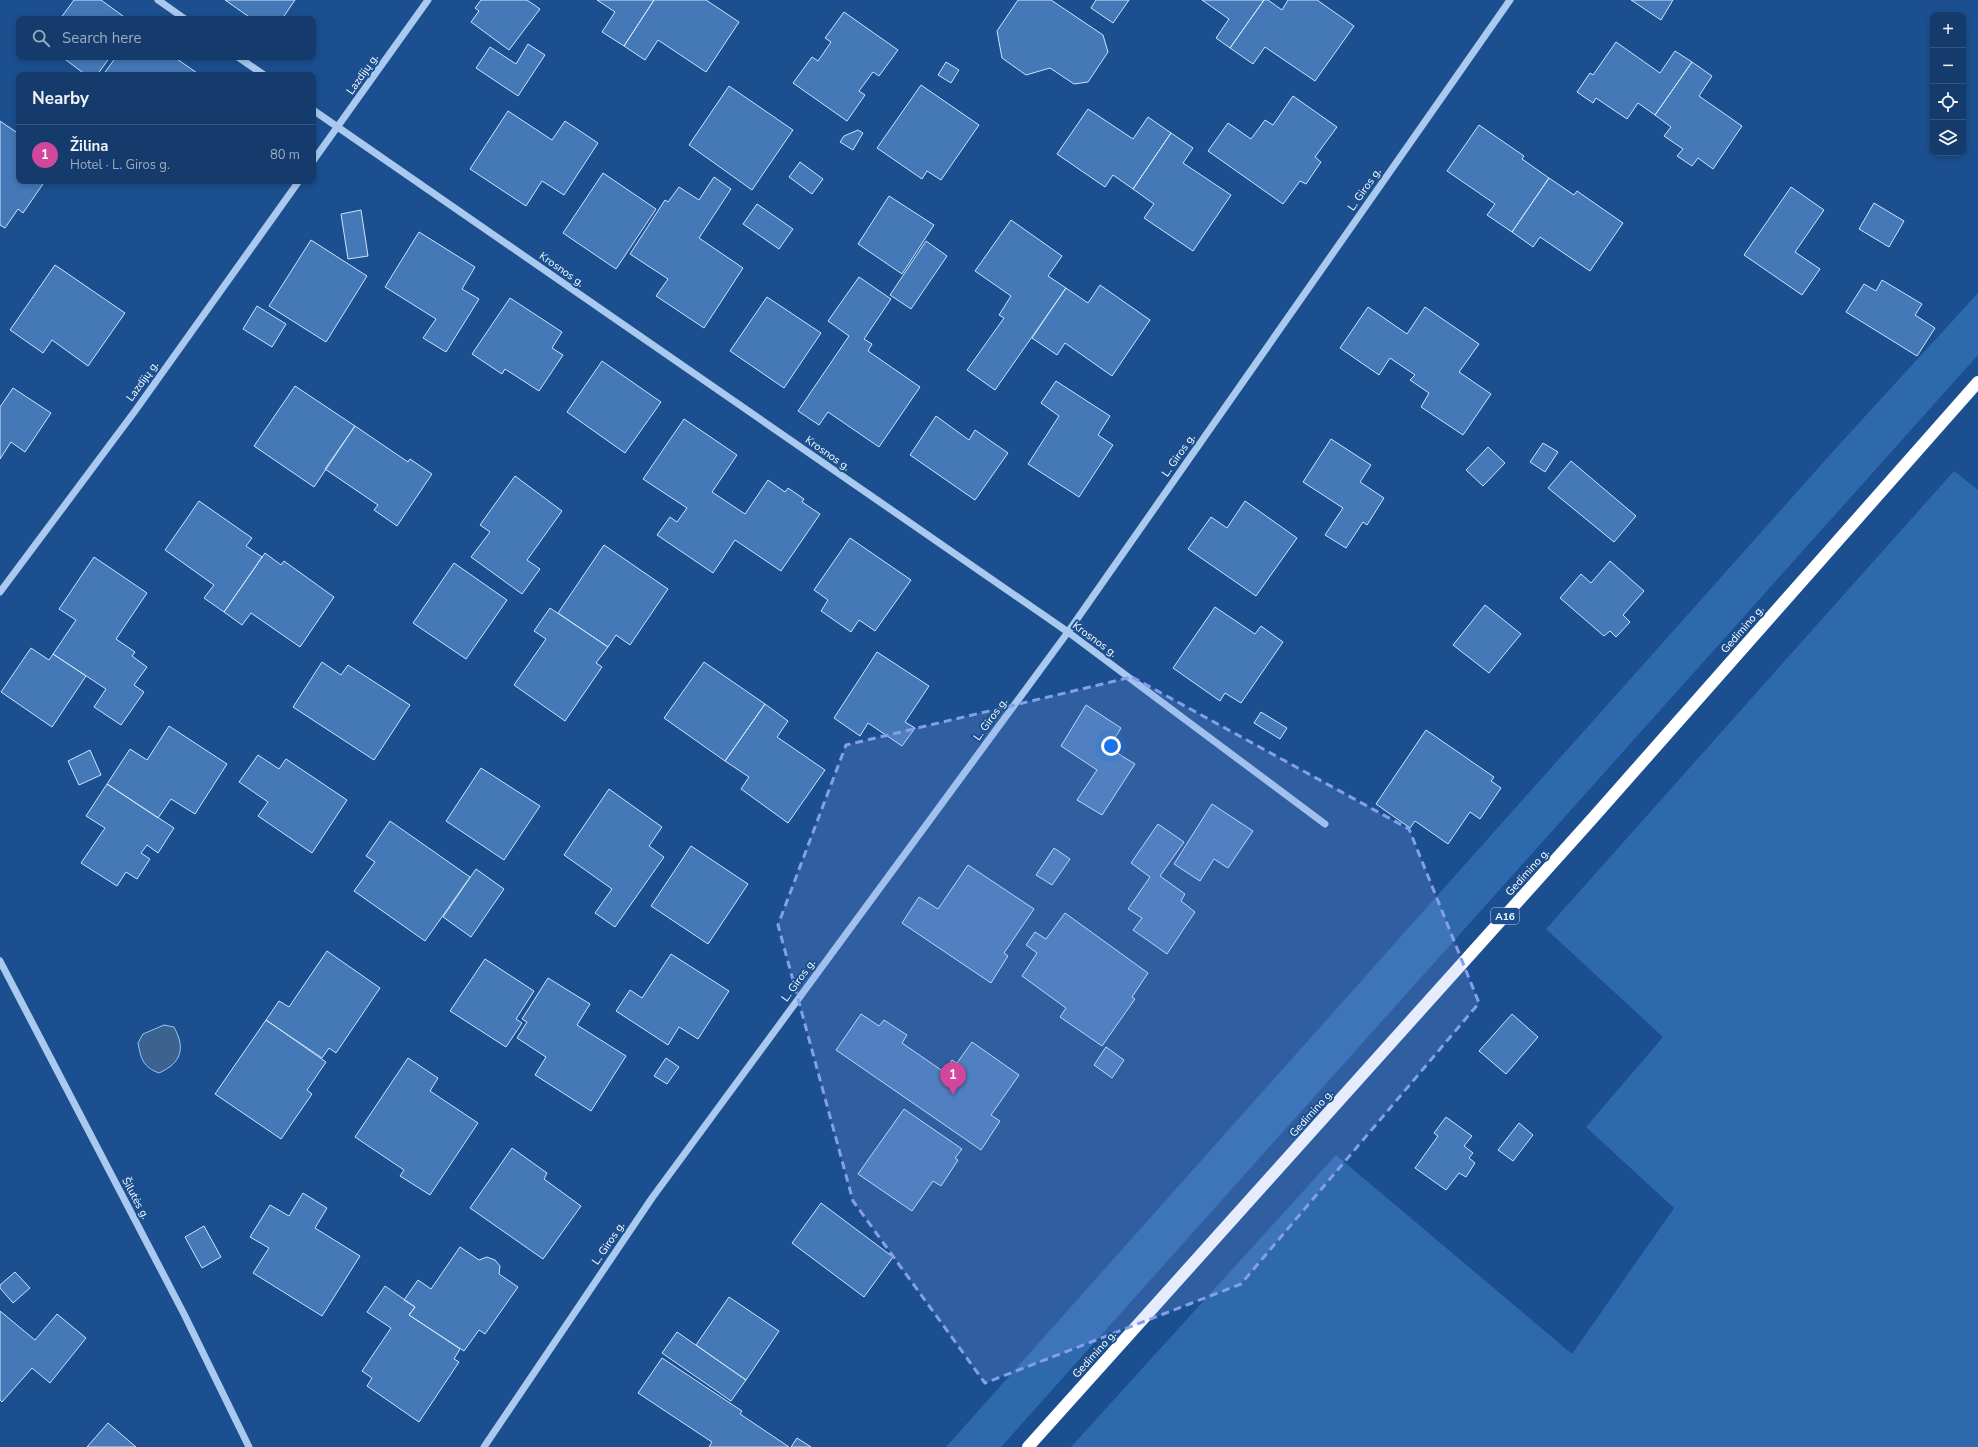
<!DOCTYPE html>
<meta charset="utf-8">
<style>
body{margin:0;font-family:"Nunito Sans",sans-serif;background:#1d4271;color:#f1f3f6}
.controls{position:absolute;right:12px;top:12px;display:grid;overflow:hidden;border-radius:8px;box-shadow:0 2px 6px #0003}
.controls button{width:36px;height:36px;display:grid;place-items:center;padding:0;border:0;border-bottom:1px solid #33557e;background:#143b6b;color:#f1f3f6;font:20px sans-serif}
.you{position:absolute;left:1111px;top:746px;width:14px;height:14px;margin:-10px;border:3px solid #fff;border-radius:50%;background:#1a73e8;box-shadow:0 0 0 6px #1a73e833}
.badge{display:grid;place-items:center;width:26px;height:26px;border-radius:50%;background:#ffd166;color:#fff;font-size:13px;font-weight:700}
.pin{position:absolute;translate:-50% -33px;filter:drop-shadow(0 1px 2px #0008)}
.pin::after{content:'';position:absolute;top:21px;width:14px;height:12px;background:inherit;clip-path:polygon(0 0,100% 0,50% 100%)}
.list{margin:0;padding:0;list-style:none}
h2{display:flex;justify-content:space-between;align-items:center;height:52px;margin:0;padding:0 16px;font-size:17px}
h2 small{font-size:13px;font-weight:400;color:#9dadc1}
.list li{display:grid;grid-template-columns:26px 1fr auto;gap:12px;align-items:center;box-sizing:border-box;height:60px;padding:0 16px;border-top:1px solid #33557e}
.list b{display:block;font-size:15px;white-space:nowrap}
.list p{margin:0;font-size:13px;white-space:nowrap;color:#9dadc1}
.list em{font-size:13px;font-style:normal;color:#9dadc1}
.icon{flex:none;width:22px;height:22px;fill:none;stroke:currentColor;stroke-width:2;stroke-linecap:round;stroke-linejoin:round}
.map{position:relative;flex:none;width:1978px;height:1447px;overflow:hidden}
.search{position:absolute;background:#143b6b;box-shadow:0 2px 6px #0003;left:16px;top:16px;width:300px;height:44px;display:flex;align-items:center;gap:10px;box-sizing:border-box;padding:0 14px;border-radius:8px;color:#9dadc1;font-size:15px}
.panel{position:absolute;background:#143b6b;box-shadow:0 2px 6px #0003;left:16px;top:72px;width:300px;height:112px;border-radius:8px}
.map>svg:first-child{display:block}
</style>
<div class="map">
<svg width="1978" height="1447" viewBox="0 0 1978 1447">
<rect width="100%" height="100%" fill="#1b4f8f"/>
<!-- green -->
<path fill="#2e69ad" d="M1978,293V355L1001,1447H946L1837,447Z
M1954,471L1978,490V1447H1071L1336,1155L1572,1354L1674,1208L1586,1127L1663,1037L1546,929Z"/>
<!-- water -->
<path fill="#3c6290" stroke="#9cc4f0" d="M164,1025L174,1027C186,1049 181,1063 159,1073C143,1067 141,1059 138,1043L143,1034Z"/>
<!-- building -->
<path fill="#4478b7" stroke="#cfe3fa" d="M74,0H101L127,19H60Z
M225,0H295L282,19H252Z
M481,0H527L540,9L509,50L471,22L479,11L475,8Z
M597,0H654L624,46L602,32L615,12Z
M654,0H706L739,22L706,72L658,40L645,60L624,46Z
M1018,0H1051L1103,35L1108,52L1088,82L1074,84L1050,68L1026,75L1002,58L997,31Z
M1096,0H1129L1113,23L1091,8Z
M1202,0H1264L1230,48L1216,38L1229,19Z
M1264,0H1268L1282,10L1288,0H1317L1354,26L1315,81L1265,47L1253,64L1230,48Z
M1631,0H1673L1661,20Z
M844,12L898,50L879,76L873,72L859,91L865,95L847,121L793,83L812,57L818,61L831,42L825,38Z
M1616,42L1660,73L1675,51L1692,62L1655,115L1638,103L1627,119L1596,98L1593,103L1577,92L1590,73L1593,75Z
M528,44L545,55L518,96L476,68L490,47L516,64Z
M62,57H110L97,75H86Z
M116,57H174L200,75H103Z
M946,62L959,70L951,83L938,75Z
M1692,62L1712,76L1699,96L1742,126L1713,169L1698,158L1692,166L1677,156L1683,149L1664,136L1671,127L1655,115Z
M921,85L979,125L941,180L927,171L922,179L877,148Z
M729,86L793,130L752,190L689,145Z
M1293,96L1337,127L1315,157L1321,162L1306,184L1300,181L1283,204L1208,151L1228,123L1251,139L1265,120L1273,125Z
M1088,109L1133,139L1148,117L1171,133L1133,189L1113,175L1105,187L1057,154Z
M508,111L552,140L565,121L598,143L564,195L542,181L526,206L470,169Z
M0,121L19,134V181H45L23,213L18,209L5,228L0,225Z
M1479,125L1524,156L1522,159L1549,178L1512,232L1487,215L1495,204L1447,171Z
M858,130L863,133L853,150L840,142L844,136Z
M1171,133L1193,148L1183,163L1231,195L1193,251L1144,218L1154,204L1133,189Z
M800,162L823,179L812,194L789,177Z
M603,173L656,209L616,269L563,233Z
M714,177L731,189L699,238L743,268L704,328L656,296L668,279L630,254L665,200L668,202L679,187L699,200Z
M1549,178L1574,195L1577,191L1623,223L1590,271L1540,237L1533,247L1512,232Z
M1791,187L1824,210L1795,252L1820,269L1802,295L1744,255Z
M889,196L934,225L902,274L858,244Z
M1874,203L1904,221L1889,247L1859,229Z
M757,204L793,229L779,249L743,224Z
M361,210L368,256L348,259L341,214Z
M1011,220L1062,256L1048,276L1066,288L995,390L967,370L1004,318L999,315L1011,296L975,271Z
M419,232L475,267L462,289L479,299L446,352L423,338L436,319L385,287Z
M311,240L367,276L326,342L269,306Z
M926,241L947,256L911,309L890,295Z
M55,265L125,313L88,366L52,340L43,353L10,330Z
M859,277L891,299L864,339L872,344L868,351L920,387L879,447L828,412L819,425L798,411L849,336L828,321Z
M1882,280L1922,304L1915,315L1935,328L1917,356L1846,312L1864,284L1876,291Z
M1100,285L1150,320L1112,376L1065,343L1057,355L1032,338L1066,288L1088,303Z
M767,297L821,333L784,388L730,351Z
M510,298L562,332L552,348L563,355L539,391L505,369L502,374L472,354Z
M257,306L286,324L272,347L243,329Z
M1368,307L1407,334L1425,307L1479,344L1459,372L1491,394L1463,435L1421,407L1429,393L1410,380L1415,375L1390,358L1379,375L1340,348Z
M602,361L661,402L625,453L567,412Z
M1056,381L1110,416L1098,435L1113,445L1079,497L1028,464L1059,416L1041,403Z
M295,386L355,426L314,487L254,446Z
M13,388L51,413L25,452L11,442L0,459V407Z
M936,416L969,440L975,430L1008,453L975,500L910,455Z
M684,419L737,455L712,492L745,514L768,480L785,492L788,488L804,499L802,502L820,514L781,571L735,540L713,573L657,535L670,517L677,522L687,508L643,479Z
M355,426L408,462L410,459L432,474L397,526L374,510L378,505L325,469Z
M1331,439L1371,465L1360,482L1384,498L1367,525L1363,522L1346,548L1325,535L1343,508L1303,482Z
M1543,443L1558,452L1545,472L1530,462Z
M1488,447L1505,463L1483,486L1466,470Z
M1571,461L1636,516L1614,542L1548,488Z
M515,476L562,511L527,560L540,569L522,594L471,557L490,532L480,525Z
M199,501L252,538L246,546L262,557L224,612L204,598L214,585L165,550Z
M1245,501L1297,538L1256,596L1188,549L1211,517L1227,528Z
M850,538L911,580L875,631L859,620L851,632L821,611L828,600L814,590Z
M604,545L668,589L630,645L616,635L608,647L558,613Z
M265,553L281,565L284,561L334,597L300,647L251,613L242,625L224,612Z
M94,557L147,593L116,639L135,652L132,656L147,667L134,685L144,692L121,725L94,707L106,689L53,654L76,620L59,609Z
M1610,561L1644,591L1623,615L1630,622L1616,637L1610,631L1604,636L1560,598L1581,574L1591,583Z
M454,563L507,600L466,659L413,623Z
M1485,605L1521,634L1489,673L1453,645Z
M1215,607L1255,634L1261,626L1283,642L1241,703L1225,693L1220,701L1173,668Z
M550,608L608,647L596,663L602,667L565,721L514,685L546,639L534,631Z
M31,648L49,660L53,654L86,676L52,727L1,692Z
M877,652L929,686L905,722L915,728L902,746L868,723L860,736L834,718Z
M322,662L341,675L348,665L410,705L374,760L293,707Z
M704,662L765,704L725,761L664,718Z
M765,704L788,721L777,737L825,770L788,823L741,789L749,777L725,761Z
M1086,705L1121,728L1109,748L1135,764L1102,815L1077,800L1097,770L1061,746Z
M1261,712L1287,728L1280,739L1254,723Z
M169,726L227,764L195,814L171,799L158,818L107,784L130,749L147,760Z
M1426,730L1494,777L1491,781L1501,788L1480,819L1470,812L1448,844L1415,821L1410,828L1376,804Z
M90,750L101,775L79,785L68,761Z
M258,755L279,769L286,759L347,800L312,853L258,816L268,802L239,782Z
M481,768L540,806L504,860L446,821Z
M107,784L174,828L158,853L147,845L141,853L150,859L137,879L126,872L117,886L81,863L105,828L86,816Z
M609,789L662,827L649,846L664,857L615,927L595,913L612,889L564,855Z
M1212,804L1253,831L1228,868L1214,859L1200,881L1174,864Z
M390,821L470,877L425,941L354,891L375,862L366,856Z
M1158,824L1184,842L1160,876L1185,894L1181,901L1195,912L1167,954L1133,930L1142,918L1128,909L1150,877L1131,863Z
M691,846L748,884L708,944L651,906Z
M1054,848L1070,859L1052,885L1036,875Z
M968,865L1034,909L1004,953L1008,956L991,983L902,923L919,897L938,909Z
M476,869L504,889L471,937L443,917Z
M1065,913L1148,973L1132,997L1135,999L1102,1046L1060,1017L1066,1008L1022,976L1037,953L1026,945L1035,932L1046,939Z
M327,951L380,988L336,1053L329,1048L322,1058L266,1020L279,1001L289,1007Z
M671,954L729,991L698,1039L679,1027L668,1045L616,1011L630,990L642,998Z
M485,959L534,991L516,1019L522,1023L506,1047L450,1011Z
M548,978L590,1004L577,1025L626,1056L591,1111L535,1075L546,1057L517,1038L527,1022L522,1019Z
M861,1014L879,1026L884,1020L907,1035L902,1043L944,1072L952,1060L957,1063L972,1042L1019,1075L991,1115L1000,1121L981,1150L836,1050Z
M1512,1014L1538,1037L1506,1074L1479,1051Z
M266,1020L326,1062L307,1090L312,1094L281,1139L215,1094Z
M1106,1047L1124,1060L1112,1078L1094,1065Z
M408,1058L438,1078L430,1091L478,1123L430,1195L400,1176L404,1170L355,1137Z
M666,1058L679,1067L667,1084L654,1076Z
M904,1109L962,1149L955,1158L958,1160L941,1186L933,1181L912,1211L858,1174Z
M1446,1117L1472,1136L1464,1146L1473,1153L1469,1158L1475,1163L1466,1177L1459,1173L1446,1190L1415,1168L1438,1136L1434,1133Z
M1519,1123L1533,1135L1513,1161L1498,1150Z
M512,1148L547,1173L544,1179L581,1206L543,1259L470,1208Z
M303,1193L327,1208L315,1228L360,1256L322,1316L253,1273L269,1248L250,1237L270,1205L289,1216Z
M821,1203L893,1257L864,1297L792,1243Z
M204,1226L221,1257L202,1268L185,1237Z
M460,1247L479,1260L487,1257L495,1260L500,1266L499,1274L518,1287L485,1334L479,1330L464,1351L409,1315L415,1307L404,1300L418,1280L431,1289Z
M15,1272L30,1288L13,1303L0,1288V1285Z
M385,1286L415,1307L409,1315L460,1349L454,1359L459,1362L419,1422L367,1386L372,1378L362,1371L391,1328L367,1312Z
M729,1297L779,1331L746,1380L696,1345Z
M0,1311L35,1340L57,1314L86,1338L50,1383L32,1368L2,1402L0,1400Z
M677,1332L746,1380L731,1401L662,1353Z
M662,1358L742,1411L740,1414L789,1447H709L712,1442L638,1393Z
M108,1423L136,1447H87Z
M797,1438L811,1447H791Z"/>
<g fill="none" stroke-linecap="round" stroke-linejoin="round">
<!-- minor -->
<path stroke="#a9c9ee" stroke-width="7" d="M158,0L185,19
M238,57L264,75
M313,110L1068,632L1325,824
M313,161L428,0
M0,592L135,411L299,181
M0,961L184,1314L249,1447
M484,1447L652,1198L1068,632L1510,0"/>
<!-- highway -->
<path stroke="#fff" stroke-width="12" d="M1028,1447L1592,819L1978,382"/>
</g>
<!-- marked area -->
<path fill="#839eea" fill-opacity="0.2" stroke="#839eea" stroke-width="3" stroke-dasharray="8 5" stroke-linejoin="round" d="M1132,677L1409,829L1479,1003L1241,1284L985,1383L853,1201L778,925L846,745Z"/>
<g text-anchor="middle" stroke-width="4" stroke-linejoin="round" paint-order="stroke">
<!-- shield labels -->
<rect fill="#1b4f8f" stroke="#bbcadd" stroke-width="1" x="1491" y="908" width="28" height="16" rx="3"/>
<g font-size="10" font-weight="bold" fill="#fff">
<text x="1505" y="920">A16</text>
</g>
<!-- street labels -->
<g font-size="11" fill="#fff" stroke="#1b4f8f">
<text transform="translate(362 74) rotate(-55)" y="4">Lazdijų g.</text>
<text transform="translate(1364 189) rotate(-55)" y="4">L. Giros g.</text>
<text transform="translate(562 269) rotate(35)" y="4">Krosnos g.</text>
<text transform="translate(142 381) rotate(-54)" y="4">Lazdijų g.</text>
<text transform="translate(828 453) rotate(35)" y="4">Krosnos g.</text>
<text transform="translate(1178 455) rotate(-55)" y="4">L. Giros g.</text>
<text transform="translate(1742 629) rotate(-49)" y="4">Gedimino g.</text>
<text transform="translate(1095 639) rotate(36)" y="4">Krosnos g.</text>
<text transform="translate(990 719) rotate(-54)" y="4">L. Giros g.</text>
<text transform="translate(1527 872) rotate(-48)" y="4">Gedimino g.</text>
<text transform="translate(798 980) rotate(-54)" y="4">L. Giros g.</text>
<text transform="translate(1311 1113) rotate(-48)" y="4">Gedimino g.</text>
<text transform="translate(136 1198) rotate(62)" y="4">Šilutės g.</text>
<text transform="translate(608 1243) rotate(-56)" y="4">L. Giros g.</text>
<text transform="translate(1094 1354) rotate(-48)" y="4">Gedimino g.</text>
</g>
</g>
</svg>
<div class="controls">
<button>+</button>
<button>−</button>
<button><svg class="icon" aria-label="locate" viewBox="0 0 24 24"><circle cx="12" cy="12" r="6"/><path d="M12 2v4M12 18v4M2 12h4M18 12h4"/></svg></button>
<button><svg class="icon" aria-label="layers" viewBox="0 0 24 24"><path d="M12 4l9 5-9 5-9-5zM3 14l9 5 9-5"/></svg></button>
</div>
<div class="you"></div>
<div class="pin badge" style="left:953px;top:1095px;background:#d1479c">1</div>
<div class="search"><svg class="icon" aria-label="search" viewBox="0 0 24 24"><circle cx="10" cy="10" r="6"/><path d="M15 15l6 6"/></svg>Search here</div>
<section class="panel">
<h2>Nearby<small></small></h2>
<ul class="list">
<li><span class="badge" style="background:#d1479c">1</span><div><b>Žilina</b><p>Hotel · L. Giros g.</p></div><em>80 m</em></li>
</ul>
</section>
</div>
